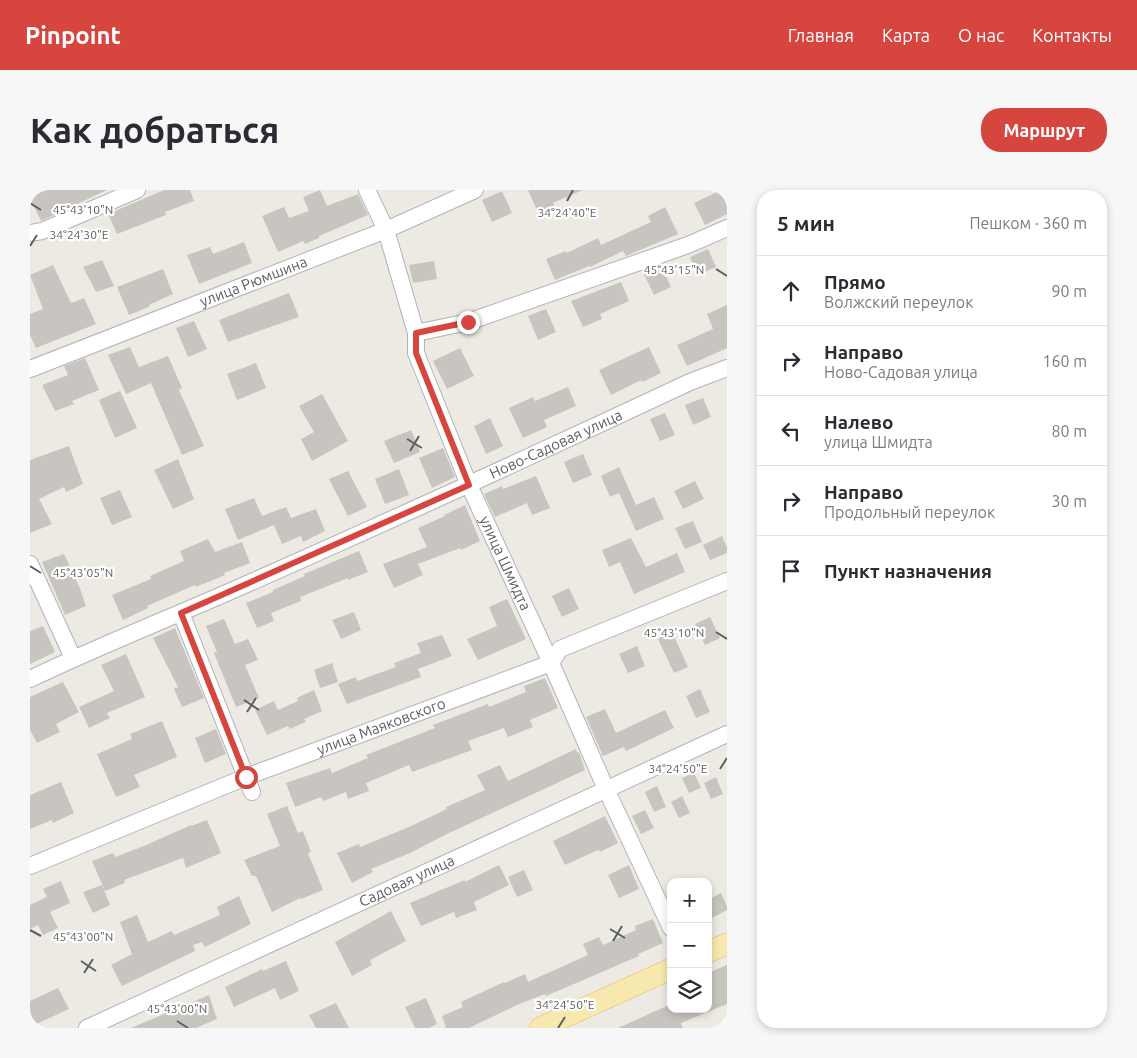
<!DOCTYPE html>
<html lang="ru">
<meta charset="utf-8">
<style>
body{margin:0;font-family:Ubuntu,sans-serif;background:#f7f7f7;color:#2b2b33}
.controls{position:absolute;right:15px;bottom:15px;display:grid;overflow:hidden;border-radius:10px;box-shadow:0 2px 8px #0003}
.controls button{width:45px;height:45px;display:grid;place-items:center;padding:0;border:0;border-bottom:1px solid #e1e1e2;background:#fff;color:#2b2b33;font:25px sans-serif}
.stop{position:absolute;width:15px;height:15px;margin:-11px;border:4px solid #d7463e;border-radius:50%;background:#fff}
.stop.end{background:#d7463e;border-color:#fff;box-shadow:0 1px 5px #0008}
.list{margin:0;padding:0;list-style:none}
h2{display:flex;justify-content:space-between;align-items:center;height:65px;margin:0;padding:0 20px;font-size:21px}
h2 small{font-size:16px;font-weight:400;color:#7c7c81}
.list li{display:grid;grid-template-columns:32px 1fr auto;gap:15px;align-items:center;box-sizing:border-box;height:70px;padding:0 20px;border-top:1px solid #e1e1e2}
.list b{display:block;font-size:19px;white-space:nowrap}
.list p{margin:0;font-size:16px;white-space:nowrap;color:#7c7c81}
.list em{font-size:16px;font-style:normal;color:#7c7c81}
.icon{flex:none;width:28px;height:28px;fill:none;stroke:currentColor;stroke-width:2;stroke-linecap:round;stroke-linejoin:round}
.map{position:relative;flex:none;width:697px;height:838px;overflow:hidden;border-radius:20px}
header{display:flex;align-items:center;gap:30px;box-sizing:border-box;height:70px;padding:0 25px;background:#d7463e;color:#fff}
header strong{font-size:24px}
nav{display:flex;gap:28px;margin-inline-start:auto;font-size:18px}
.intro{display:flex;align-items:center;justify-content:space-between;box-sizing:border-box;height:120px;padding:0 30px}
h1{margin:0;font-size:35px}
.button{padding:12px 22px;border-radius:20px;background:#d7463e;color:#fff;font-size:18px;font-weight:700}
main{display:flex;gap:30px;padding:0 30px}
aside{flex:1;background:#fff;border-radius:20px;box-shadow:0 2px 8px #0003}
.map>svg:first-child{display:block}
</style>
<header>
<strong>Pinpoint</strong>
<nav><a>Главная</a><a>Карта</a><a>О нас</a><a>Контакты</a></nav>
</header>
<div class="intro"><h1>Как добраться</h1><a class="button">Маршрут</a></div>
<main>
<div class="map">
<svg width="697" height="838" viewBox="0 0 697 838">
<rect width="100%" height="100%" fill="#eceae3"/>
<!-- building -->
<path fill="#c8c5c0" d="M0,0H77L11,31L0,9Z
M134,0H160L164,11L135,22L136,25L87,44L78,24Z
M290,0L297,16L328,4L338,25L289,46V48L275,54L273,51L248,62L232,26L254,17L259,28L279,21L273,7Z
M498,0H553L523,13L526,20L510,27Z
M691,0H697V24L675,35L664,13Z
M472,1L482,23L462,32L452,10Z
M635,17L648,44L596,66L593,61L560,77L559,76L525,90L516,69L536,61L537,63L568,48L571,55L621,32L618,26Z
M214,52L222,73L169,94L157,65L180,57L183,64Z
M678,59L686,77L668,85L660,67Z
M72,70L84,96L66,102L53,77Z
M404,71L407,89L383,93L379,75Z
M23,75L41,113L54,108L66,134L6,158L0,145V124L13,119L0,85Z
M631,75L641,97L624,105L613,82Z
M133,79L143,104L119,115V117L99,125L87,97Z
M591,92L599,111L570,124L572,129L553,137L541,111Z
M259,103L269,127L198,152L189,130Z
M697,115V158L657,176L647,155L683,139L677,124Z
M516,119L526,142L508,150L498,126Z
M164,131L177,159L158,167L146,138Z
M100,157L109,177L138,166L152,198L149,200L174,256L152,265L121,193L96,204L78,165Z
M619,157L631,183L612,192L611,190L581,205L569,180Z
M430,158L444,186L417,199L403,171Z
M55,168L69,200L42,211L44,214L25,221L12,195L38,185L34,176Z
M226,173L236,198L207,210L197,184Z
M538,197L546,216L514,230L517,237L493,248L479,218L503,207L505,211Z
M90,201L107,238L85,248L69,210Z
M292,204L318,251L282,271L271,249L284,242L269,216Z
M673,208L681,227L663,235L655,215Z
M635,223L645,245L630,251L620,229Z
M460,228L473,256L456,264L444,236Z
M381,240L390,262L364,273L354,251Z
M39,256L53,294L36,302L34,297L9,309L22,334L0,343V270Z
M413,258L425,287L402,298L389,268Z
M553,264L562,285L543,293L534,272Z
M148,269L164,309L143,319L124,280Z
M589,277L606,315L624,307L634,329L606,341L589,303L580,307L571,286Z
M369,279L379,305L355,314L345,289Z
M318,281L337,317L318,326L299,289Z
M506,286L520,318L502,325L497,313L465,327L454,304L472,296L473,299Z
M665,291L674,309L653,319L644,301Z
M90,300L102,327L82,335L70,308Z
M224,308L232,326L256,317L261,328L286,319L295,341L273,352L271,346L252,354L244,335L208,350L195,319Z
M435,315L450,351L431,360L430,358L388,374L393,385L364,398L353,374L397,357L388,338L415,326L414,325Z
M663,331L672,352L655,359L645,338Z
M692,346L697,358V363L680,370L673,355Z
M601,348L616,377L647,363L655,382L604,404L590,372L579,377L572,360Z
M178,349L185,362L212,352L220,373L194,383L195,385L166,397L165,395L117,416L118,418L93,430L82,405L121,389L120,386L154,371L150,361Z
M329,361L338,382L318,390V388L270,407L271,411L241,423L244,431L227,438L216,413L243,402V400L275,386L274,384Z
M34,364L49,396L56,416L35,425L12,372Z
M539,398L549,419L532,427L522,406Z
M477,409L496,449L448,470L437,449L467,436L459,417Z
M324,422L331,440L311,449L302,430Z
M680,427L690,448L675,455L665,434Z
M194,429L205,454L218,449L228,470L215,475L229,508L206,517L184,463L187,462L176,436Z
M13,436L25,462L0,474V441Z
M145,438L174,508L152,517L144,499L148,497L123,448Z
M642,442L658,477L644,483L628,449Z
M412,445L422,466L388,479L391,487L317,514L308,494L326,487L327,491L366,477L364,473L391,463L387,453Z
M607,456L615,476L598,483L589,464Z
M96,464L115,507L77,523L80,528L59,538L49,517L84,501L71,475Z
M302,473L308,492L290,498L284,480Z
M515,488L528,518L500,530L503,537L478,547L474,538L438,551L442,560L382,582L379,575L336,593L339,601L318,609L316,602L293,611L291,607L265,617L256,593L300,578L302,583L338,568L336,565L405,538L403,535L458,514L459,517L496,502L494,496Z
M33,492L49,522L26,534L30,542L7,553L0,540V507Z
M670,499L680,522L666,528L656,506Z
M284,500L292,521L274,529L276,532L260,539L258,536L237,545L225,520L244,511L248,520L268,511L267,508Z
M575,519L586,543L635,520L644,538L596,561L594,557L573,566L556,527Z
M132,531L147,567L104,585L110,597L86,607L67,564L102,549L100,544Z
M186,539L196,564L175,573L165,548Z
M546,559L547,563L549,562L555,580L417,644L380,663L341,679L343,682L322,693L307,663L329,654L330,657L379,637L417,619L416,617L455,600L447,585L470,575L478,591Z
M664,583L671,598L659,603L652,588Z
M686,587L693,604L681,609L674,593Z
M31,592L44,623L23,633L22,630L0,639V605Z
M627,596L636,617L624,622L615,602Z
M652,606L660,623L649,628L641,612Z
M257,616L268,643L273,641L281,662L278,663L293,700L271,709L270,708L242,722L226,686H222L214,670L250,656L237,624Z
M615,620L624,638L611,644L602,626Z
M575,626L588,653L570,662L568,660L535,675L523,651Z
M177,630L191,663L156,678L153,668L94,690L95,693L75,701L62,671L83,663L85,667L114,656L161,635V636Z
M469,675L479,695L444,712L447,720L426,728L424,722L391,736L380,713L435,690V692Z
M599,675L609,699L589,708L578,685Z
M494,680L503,700L487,707L478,687Z
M31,691L40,713L20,722L28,738L13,745L8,735L0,739V715L17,707L13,699Z
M72,695L80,715L63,723L53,702Z
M691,703L697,716V720L678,730V710Z
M209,706L221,734L175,757L172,752L163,755L165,761L92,796L81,775L102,764L90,732L107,725L118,752L142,741L144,745L190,725L187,717Z
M361,721L376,751L340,770L342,775L322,786L305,752Z
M623,729L633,753L608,764L609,766L516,806L515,804L489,814L439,838H416L412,826L433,817L431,812L474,792L475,793L495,784L498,792L558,765L553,754L569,747L573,755L606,740L605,736Z
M256,771L269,801L250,810L245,798L204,817L195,797L232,779L233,781Z
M697,775V814L651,833L653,838H588L641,814V819H678V783Z
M28,798L39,819L0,837V811Z
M179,805L187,829L166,838H101Z
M396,808L407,834L399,838H385L375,817Z
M306,813L319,838H286L279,825Z"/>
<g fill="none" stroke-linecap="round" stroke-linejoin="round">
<!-- minor casing -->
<g stroke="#b0b3b7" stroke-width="18">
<g id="minor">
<path id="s1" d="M337,0L356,40L386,143V163L439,295L521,473L576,599L641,738"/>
<path d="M0,43L12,41L107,0"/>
<path d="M386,143L438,132L658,55L697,38"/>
<path id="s2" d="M0,179L356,40L445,0"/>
<path d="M0,374L43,468"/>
<path d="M151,423L222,602"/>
<path id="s3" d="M0,489C71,455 145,426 217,394C366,328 513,261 660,192L697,178"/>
<path id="s4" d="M0,676L216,587L521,473L530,459L697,391"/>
<path id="s5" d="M57,838L697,544"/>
</g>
</g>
<!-- major casing -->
<g stroke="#e3bc66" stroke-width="22">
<path id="major" d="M678,762L697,754
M510,838L641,779"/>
</g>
<!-- minor -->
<use href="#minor" stroke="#fff" stroke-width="16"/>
<!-- major -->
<use href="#major" stroke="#f7e9ae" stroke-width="21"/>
</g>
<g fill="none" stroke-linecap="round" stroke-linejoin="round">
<!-- route -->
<path stroke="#d7463e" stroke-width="6" d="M216,587L151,423L439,295L386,163V143L438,132"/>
</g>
<!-- ticks -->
<path fill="none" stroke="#5b5f62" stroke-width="2" d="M537,11L543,0M0,13L11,20M0,56L7,45M686,79L697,86M377,249L392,258M380,261L389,246M0,376L11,383M686,442L697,449M214,510L229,520M217,522L226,508M690,579L697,568M580,739L595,748M0,740L11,746M583,751L592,736M51,771L66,781M54,783L63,769M147,831L158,838M528,838L535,827"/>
<g text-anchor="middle" stroke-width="4.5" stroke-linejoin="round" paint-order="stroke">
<!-- street labels -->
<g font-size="15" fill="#5b5f62" stroke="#fff">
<text dy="5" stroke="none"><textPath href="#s2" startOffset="240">улица Рюмшина</textPath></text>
<text dy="5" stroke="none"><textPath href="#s3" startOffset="576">Ново-Садовая улица</textPath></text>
<text dy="5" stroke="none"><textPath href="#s1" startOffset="400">улица Шмидта</textPath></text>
<text dy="5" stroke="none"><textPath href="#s4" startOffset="378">улица Маяковского</textPath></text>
<text dy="5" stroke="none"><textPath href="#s5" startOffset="352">Садовая улица</textPath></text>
</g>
</g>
<g font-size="12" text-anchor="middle" fill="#5b5f62" stroke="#fff" stroke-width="4.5" stroke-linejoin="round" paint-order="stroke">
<text x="53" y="24">45°43'10"N</text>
<text x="537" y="27">34°24'40"E</text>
<text x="49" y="49">34°24'30"E</text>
<text x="644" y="84">45°43'15"N</text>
<text x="53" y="387">45°43'05"N</text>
<text x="644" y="447">45°43'10"N</text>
<text x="648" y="583">34°24'50"E</text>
<text x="53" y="751">45°43'00"N</text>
<text x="535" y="819">34°24'50"E</text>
<text x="147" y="823">45°43'00"N</text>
</g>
</svg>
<div class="controls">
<button>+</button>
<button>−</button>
<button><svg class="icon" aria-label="layers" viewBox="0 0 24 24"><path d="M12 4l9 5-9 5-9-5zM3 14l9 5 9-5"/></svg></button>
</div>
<div class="stop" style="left:216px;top:587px"></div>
<div class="stop end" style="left:438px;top:132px"></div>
</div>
<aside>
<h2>5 мин<small>Пешком · 360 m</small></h2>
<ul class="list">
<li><svg class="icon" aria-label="ahead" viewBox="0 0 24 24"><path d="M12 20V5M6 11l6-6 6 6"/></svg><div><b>Прямо</b><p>Волжский переулок</p></div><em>90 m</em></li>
<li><svg class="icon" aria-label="right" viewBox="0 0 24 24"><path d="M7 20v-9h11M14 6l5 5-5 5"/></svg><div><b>Направо</b><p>Ново-Садовая улица</p></div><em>160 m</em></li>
<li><svg class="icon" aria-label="left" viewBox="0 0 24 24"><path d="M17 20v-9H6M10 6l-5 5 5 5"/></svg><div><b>Налево</b><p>улица Шмидта</p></div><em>80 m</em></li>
<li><svg class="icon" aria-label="right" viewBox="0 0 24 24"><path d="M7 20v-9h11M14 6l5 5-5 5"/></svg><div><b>Направо</b><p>Продольный переулок</p></div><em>30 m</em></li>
<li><svg class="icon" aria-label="arrive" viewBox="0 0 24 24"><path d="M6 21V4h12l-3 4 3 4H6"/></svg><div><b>Пункт назначения</b></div></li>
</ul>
</aside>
</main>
